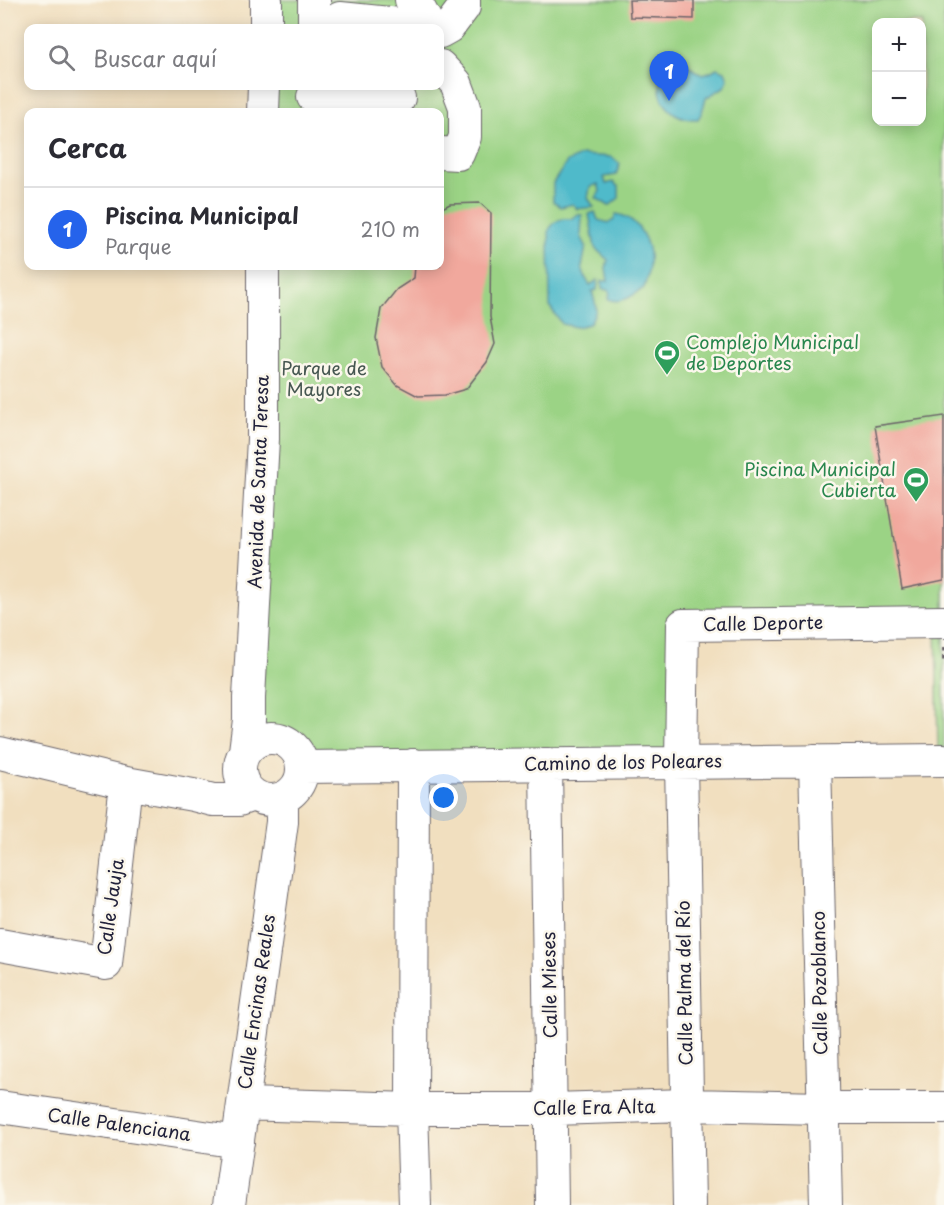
<!DOCTYPE html>
<html lang="es">
<meta charset="utf-8">
<style>
body{margin:0;font-family:"Playpen Sans",sans-serif;background:#f2f2f3;color:#2b2b33}
.controls{position:absolute;right:18px;top:18px;display:grid;overflow:hidden;border-radius:12px;box-shadow:0 3px 15px #0003}
.controls button{width:54px;height:54px;display:grid;place-items:center;padding:0;border:0;border-bottom:2px solid #e1e1e2;background:#fff;color:#2b2b33;font:30px sans-serif}
.you{position:absolute;left:444px;top:798px;width:21px;height:21px;margin:-15px;border:4px solid #fff;border-radius:50%;background:#1a73e8;box-shadow:0 0 0 9px #1a73e833}
.badge{display:grid;place-items:center;width:39px;height:39px;border-radius:50%;background:#2563eb;color:#fff;font-size:20px;font-weight:700}
.pin{position:absolute;translate:-50% -50px;filter:drop-shadow(0 2px 3px #0008)}
.pin::after{content:'';position:absolute;top:32px;width:21px;height:18px;background:inherit;clip-path:polygon(0 0,100% 0,50% 100%)}
.list{margin:0;padding:0;list-style:none}
h2{display:flex;justify-content:space-between;align-items:center;height:78px;margin:0;padding:0 24px;font-size:26px}
h2 small{font-size:20px;font-weight:400;color:#7c7c81}
.list li{display:grid;grid-template-columns:39px 1fr auto;gap:18px;align-items:center;box-sizing:border-box;height:84px;padding:0 24px;border-top:2px solid #e1e1e2}
.list b{display:block;font-size:22px;white-space:nowrap}
.list p{margin:0;font-size:20px;white-space:nowrap;color:#7c7c81}
.list em{font-size:20px;font-style:normal;color:#7c7c81}
.icon{flex:none;width:33px;height:33px;fill:none;stroke:currentColor;stroke-width:2;stroke-linecap:round;stroke-linejoin:round}
.map{position:relative;flex:none;width:944px;height:1205px;overflow:hidden}
.search{position:absolute;background:#fff;box-shadow:0 3px 15px #0003;left:24px;top:24px;width:420px;height:66px;display:flex;align-items:center;gap:15px;box-sizing:border-box;padding:0 21px;border-radius:12px;color:#7c7c81;font-size:22px}
.panel{position:absolute;background:#fff;box-shadow:0 3px 15px #0003;left:24px;top:108px;width:420px;height:162px;border-radius:12px}
.map>svg:first-child{display:block}
</style>
<div class="map">
<svg width="944" height="1205" viewBox="0 0 944 1205">
<rect width="100%" height="100%" fill="#fbf7ec"/>
<filter id="ink" filterUnits="userSpaceOnUse"><feTurbulence type="fractalNoise" baseFrequency=".0167" numOctaves="2"/><feDisplacementMap in="SourceGraphic" scale="12" xChannelSelector="R" yChannelSelector="G"/><feConvolveMatrix kernelMatrix="1 2 1 2 8 2 1 2 1" color-interpolation-filters="sRGB"/></filter>
<filter id="wash" filterUnits="userSpaceOnUse"><feTurbulence type="fractalNoise" baseFrequency=".008" numOctaves="4" result="noise"/><feDisplacementMap in="SourceGraphic" scale="24" xChannelSelector="R" yChannelSelector="G"/><feGaussianBlur stdDeviation="1.35" result="paint"/><feColorMatrix in="noise" values="0 0 0 0 0 0 0 0 0 0 0 0 0 0 0 0 0 1.4 0 .05"/><feComposite in="paint" operator="in"/></filter>
<g filter="url(#wash)">
<rect width="100%" height="100%" fill="#f1dfbf"/>
<!-- green -->
<path fill="#9bd385" stroke="#5e7a60" stroke-width="1.5" fill-rule="evenodd" d="M268,0H944V760H938L936,623L684,625L681,762L299,755C288,739 276,734 257,741L265,266H440V112H267V86H440V28H268ZM876,22H922V122H876Z"/>
<!-- water -->
<path fill="#4fbaca" stroke="#386e82" stroke-width="1.5" d="M672,60C675,60 679,60 682,62C699,69 696,81 717,68L725,71L728,79L724,87L706,98L702,112L698,119C663,121 647,84 672,60Z
M582,155L612,157L620,164L616,175L604,177L606,184L613,182L619,187V198L609,206L596,198L600,191L598,184L590,187L588,198L594,207L577,209L573,204L561,207L553,201V183L567,162Z
M595,212L598,220L609,223L614,220L616,214C639,217 651,244 649,264C649,272 646,280 644,288C633,295 622,305 608,299L610,294L608,290L602,289V281H608L606,268L608,260L595,248L589,214Z
M576,215H582L581,236L586,246L582,267L586,279L590,285L598,280L597,290L592,291C596,309 600,306 589,324L576,327L562,324L550,307L549,230C555,220 560,218 571,219Z"/>
<g id="blocks">
<!-- building -->
<path fill="#f1a89d" d="M629,0H694V19L630,17Z
M480,203L491,213L490,317L495,344L487,362L466,389L445,395L418,396L397,385L382,367L376,338L381,309L397,289L414,278L415,266H440V209L450,204Z
M944,416V580L902,589L875,426Z"/>
</g>
</g>
<g filter="url(#ink)">
<use href="#blocks" fill-opacity="0" stroke="#6a6469" stroke-width="1.5"/>
<g fill="none" stroke-linecap="round" stroke-linejoin="round">
<!-- minor casing -->
<g stroke="#6a6469" stroke-width="34">
<path id="minor" d="M411,0L418,6L430,28
M340,18L429,27
M266,28V0
M314,28V0
M440,32L449,27L464,7V0
M440,66L456,83L465,107V137L458,154L440,153
M313,97L399,98
M263,112L264,86
M240 769a31 31 0 1 1 62 0a31 31 0 1 1-62 0Z
M245,751L249,720V698L263,439V266
M0,753L126,783L193,795L213,800H239L253,795
M815,761L826,1205
M546,764L552,1205
M413,765L412,1109L415,1205
M303,767L944,760
M0,945L106,964L126,783
M243,1104L412,1109H552L687,1105L823,1108H944
M0,1107L238,1142
M229,1205L282,822V808L279,800
M689,1205L681,762L683,625L944,622"/>
</g>
<!-- path -->
<path stroke="#6a6469" stroke-width="4" stroke-dasharray="4.5 4.5" stroke-linecap="butt" d="M944,647V664"/>
<!-- minor -->
<use href="#minor" stroke="#fff" stroke-width="32"/>
</g>
</g>
<!-- icons -->
<defs>
<g id="stadium-pin" transform="scale(1.35)"><path d="M0 17L-7.5 6A9.5 9.5 0 1 1 7.5 6Z" fill="#2e9e5b" stroke="#fbf7ec"/><path d="M0-5a6.5 5 0 1 0 0 10a6.5 5 0 1 0 0-10ZM-3.5-1.8h7v3.6h-7Z" fill="#fff"/></g>
</defs>
<g fill-rule="evenodd">
<use href="#stadium-pin" x="667" y="353"/>
<use href="#stadium-pin" x="916" y="480"/>
</g>
<g text-anchor="middle" stroke-width="5" stroke-linejoin="round" paint-order="stroke">
<!-- leisure labels -->
<g font-size="18" fill="#27864d" stroke="#fbf7ec" text-anchor="start">
<text x="686" y="349">Complejo Municipal<tspan x="686" dy="21">de Deportes</tspan></text>
<text x="896" y="476" text-anchor="end">Piscina Municipal<tspan x="896" dy="21">Cubierta</tspan></text>
</g>
<!-- park labels -->
<g font-size="18" fill="#465751" stroke="#fbf7ec">
<text x="324" y="375">Parque de<tspan x="324" dy="21">Mayores</tspan></text>
</g>
<!-- street labels -->
<g font-size="18" fill="#22223b" stroke="#fbf7ec">
<text transform="translate(259 482) rotate(-88)" y="6">Avenida de Santa Teresa</text>
<text transform="translate(763 624) rotate(-1)" y="6">Calle Deporte</text>
<text transform="translate(623 763) rotate(-1)" y="6">Camino de los Poleares</text>
<text transform="translate(111 907) rotate(-82)" y="6">Calle Jauja</text>
<text transform="translate(685 983) rotate(-91)" y="6">Calle Palma del Río</text>
<text transform="translate(820 983) rotate(-91)" y="6">Calle Pozoblanco</text>
<text transform="translate(550 985) rotate(-91)" y="6">Calle Mieses</text>
<text transform="translate(257 1002) rotate(-82)" y="6">Calle Encinas Reales</text>
<text transform="translate(594 1108) rotate(-1)" y="6">Calle Era Alta</text>
<text transform="translate(119 1125) rotate(8)" y="6">Calle Palenciana</text>
</g>
</g>
</svg>
<div class="controls">
<button>+</button>
<button>−</button>
</div>
<div class="you"></div>
<div class="pin badge" style="left:669px;top:101px">1</div>
<div class="search"><svg class="icon" aria-label="search" viewBox="0 0 24 24"><circle cx="10" cy="10" r="6"/><path d="M15 15l6 6"/></svg>Buscar aquí</div>
<section class="panel">
<h2>Cerca<small></small></h2>
<ul class="list">
<li><span class="badge">1</span><div><b>Piscina Municipal</b><p>Parque</p></div><em>210 m</em></li>
</ul>
</section>
</div>
